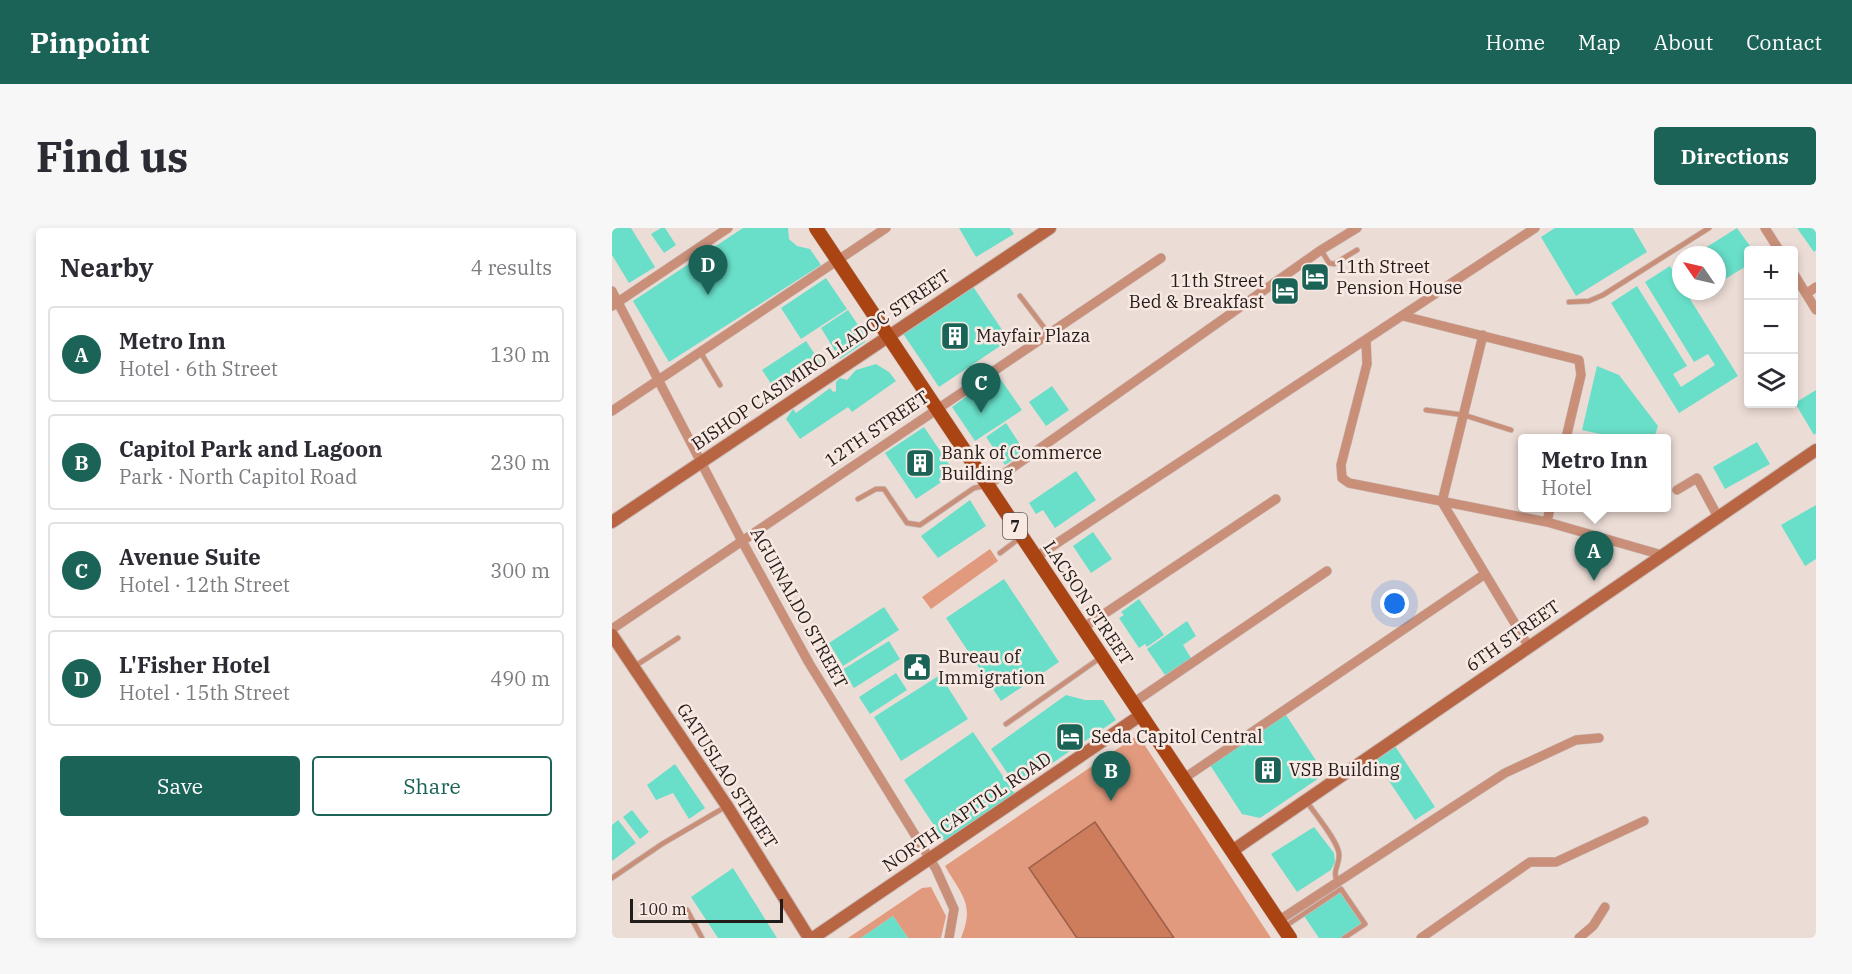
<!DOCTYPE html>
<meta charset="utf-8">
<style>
body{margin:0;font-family:"IBM Plex Serif",serif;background:#f7f7f7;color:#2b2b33}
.controls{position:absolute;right:18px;top:18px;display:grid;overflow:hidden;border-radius:6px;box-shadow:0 3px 9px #0003}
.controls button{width:54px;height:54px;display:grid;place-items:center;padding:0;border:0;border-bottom:2px solid #e1e1e2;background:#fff;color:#2b2b33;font:30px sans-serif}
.compass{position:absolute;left:1060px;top:18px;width:54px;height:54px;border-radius:50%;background:#fff;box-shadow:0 3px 9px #0003;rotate:304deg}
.scale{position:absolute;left:18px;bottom:15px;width:153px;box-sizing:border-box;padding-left:6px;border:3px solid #221c1a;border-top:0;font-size:16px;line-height:21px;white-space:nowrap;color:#221c1a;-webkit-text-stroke:4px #f9e9e3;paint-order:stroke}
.you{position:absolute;left:783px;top:376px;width:21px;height:21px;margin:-15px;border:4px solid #fff;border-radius:50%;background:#1a73e8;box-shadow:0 0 0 9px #1a73e833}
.badge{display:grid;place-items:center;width:39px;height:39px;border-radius:50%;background:#1c6357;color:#fff;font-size:20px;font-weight:700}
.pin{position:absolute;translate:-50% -50px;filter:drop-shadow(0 2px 3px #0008)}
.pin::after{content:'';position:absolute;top:32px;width:21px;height:18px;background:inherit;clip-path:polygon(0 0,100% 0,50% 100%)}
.popup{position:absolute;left:906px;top:206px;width:153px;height:78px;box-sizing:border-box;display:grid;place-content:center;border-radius:6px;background:#fff;filter:drop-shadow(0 2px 4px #0005);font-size:20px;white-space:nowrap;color:#7c7c81}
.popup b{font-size:22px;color:#2b2b33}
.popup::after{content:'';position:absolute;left:50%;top:100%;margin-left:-12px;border:12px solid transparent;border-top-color:#fff}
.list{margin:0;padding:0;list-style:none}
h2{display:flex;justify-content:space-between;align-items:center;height:78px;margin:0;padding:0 24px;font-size:26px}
h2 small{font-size:20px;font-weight:400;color:#7c7c81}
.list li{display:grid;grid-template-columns:39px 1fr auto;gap:18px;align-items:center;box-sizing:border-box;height:96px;margin:0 12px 12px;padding:0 12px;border:2px solid #e1e1e2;border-radius:6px}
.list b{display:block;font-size:22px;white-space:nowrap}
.list p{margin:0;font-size:20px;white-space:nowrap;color:#7c7c81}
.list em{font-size:20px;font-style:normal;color:#7c7c81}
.actions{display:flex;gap:12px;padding:18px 24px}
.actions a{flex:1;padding:14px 0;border:2px solid #1c6357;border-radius:6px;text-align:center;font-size:21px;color:#1c6357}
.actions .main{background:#1c6357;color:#fff}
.icon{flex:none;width:33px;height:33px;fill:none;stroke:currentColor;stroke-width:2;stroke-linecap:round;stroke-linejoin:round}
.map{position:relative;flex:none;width:1204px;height:710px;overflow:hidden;border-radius:6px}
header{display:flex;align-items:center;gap:36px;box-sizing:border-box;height:84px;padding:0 30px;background:#1c6357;color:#fff}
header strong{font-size:28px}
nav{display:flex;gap:33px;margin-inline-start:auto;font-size:21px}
.intro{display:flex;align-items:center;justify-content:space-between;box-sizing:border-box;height:144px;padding:0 36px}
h1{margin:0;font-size:42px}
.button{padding:15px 27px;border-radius:6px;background:#1c6357;color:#fff;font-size:21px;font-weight:700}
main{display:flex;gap:36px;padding:0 36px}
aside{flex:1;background:#fff;border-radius:6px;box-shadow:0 3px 9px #0003}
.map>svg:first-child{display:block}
</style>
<header>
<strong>Pinpoint</strong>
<nav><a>Home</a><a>Map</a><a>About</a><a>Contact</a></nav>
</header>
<div class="intro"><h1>Find us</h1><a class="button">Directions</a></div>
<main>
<aside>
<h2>Nearby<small>4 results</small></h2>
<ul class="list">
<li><span class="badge">A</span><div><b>Metro Inn</b><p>Hotel · 6th Street</p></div><em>130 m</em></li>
<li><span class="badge">B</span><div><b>Capitol Park and Lagoon</b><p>Park · North Capitol Road</p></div><em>230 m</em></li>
<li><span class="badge">C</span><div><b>Avenue Suite</b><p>Hotel · 12th Street</p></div><em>300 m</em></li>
<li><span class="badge">D</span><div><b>L'Fisher Hotel</b><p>Hotel · 15th Street</p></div><em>490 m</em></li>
</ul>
<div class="actions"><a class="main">Save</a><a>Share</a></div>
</aside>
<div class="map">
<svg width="1204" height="710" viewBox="0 0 1204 710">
<rect width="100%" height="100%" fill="#ecdcd6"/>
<!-- green -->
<path fill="#e29a7e" d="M378,321L386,333L319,381L310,369Z
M526,507L659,710H349C363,676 350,668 333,638Z
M319,659L334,688L329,710H296L281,688L249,710H236L310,660Z"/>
<!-- water -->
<path fill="#cd7c5c" stroke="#9a5f48" stroke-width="1.5" d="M483,594L562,710H465L417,640Z"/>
<!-- building -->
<path fill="#69dfc9" d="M0,0H19L43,39L17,55L0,27Z
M49,0H53L64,17L52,25L39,6Z
M131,0H176L177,11L185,18L198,21L209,37L57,134L21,73Z
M347,0H398L402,6L364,29Z
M943,0H1021L1035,24L964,68L929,9Z
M1125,0L1141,22H1136V37L1105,56V27H1082Z
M1185,0H1204V22L1202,24Z
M704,36L715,53L702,62L691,45Z
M1058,38L1069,56V63H1073L1126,148L1067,185L999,75L1025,58L1075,138L1061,146L1069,159L1103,137L1096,126L1082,134L1033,54Z
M214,50L235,81L189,111L169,80Z
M360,57L397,112L327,159L290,104Z
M236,82L254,109L253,114L228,131L209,100Z
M194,113L210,137L166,166L150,142Z
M264,136L277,144L284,153L240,184L236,179L188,211L174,191L181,181L184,185L218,160L221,164L224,163V154L228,150L235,152L244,142Z
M985,138L1007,147L1046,198L1042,210H1006L970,202Z
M385,146L410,182L363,213L340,179Z
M440,158L457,182L434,198L417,174Z
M1204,162V205L1202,207L1183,175Z
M394,195L413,224L393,237L374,209Z
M312,199L343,245L304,271L273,225Z
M1145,214L1158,236L1113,261L1101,239Z
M464,243L484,272L443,300L431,282L424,286L417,275Z
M358,272L374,298L326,330L309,308Z
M1204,277V331L1193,338L1169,297Z
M481,304L500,331L479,345L461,318Z
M392,351L447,434L389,473L334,390Z
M527,371L552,407L535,419L533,416L527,420L507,390L512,387L509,384Z
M272,379L287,402L231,438L217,415Z
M575,393L584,408L571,417L579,430L553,447L535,421Z
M277,413L288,431L242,460L230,442Z
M307,428L315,443L303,450L295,435Z
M284,445L295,462L258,486L247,469Z
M328,447L356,491L289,533L262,489Z
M454,467L473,472H491L504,492L405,559L379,521Z
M674,487L713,546L648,590L630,586L598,537Z
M361,504L403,566L333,614L292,552Z
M783,518L823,579L803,592L763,532Z
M63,536L93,580L77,591L61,565L44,572L35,557Z
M20,582L37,604L28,611L11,589Z
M6,592L24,615L0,633V597Z
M702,599L722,625L723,634L719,642L685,664L659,626Z
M121,640L165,710H106L79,669Z
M729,664L750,696L730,710H707L692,688Z
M281,688L296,710H249Z"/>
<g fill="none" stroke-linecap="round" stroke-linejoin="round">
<!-- lane casing -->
<g stroke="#c8b9b4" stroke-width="6">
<path id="lane" d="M709,22L717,35L722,36L745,22
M408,68L437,106
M957,74L977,73L991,67L1097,0
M89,125L108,157
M814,182L852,187L899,202
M246,271L264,261H272L295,295L308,297L362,260L372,258
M388,325L408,310
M23,438L66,410
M394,496L488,430
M695,574C703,586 726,613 727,626C728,637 720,642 725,653
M0,650L50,616L115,578
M75,682L90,710
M672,699L729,661L753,696L732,710"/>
</g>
<!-- street casing -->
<g stroke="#c8b9b4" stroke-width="10">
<path id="street" d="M1153,0L1167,22
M1182,46L1204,82
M0,63L130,313L197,435L324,641L342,681L337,710
M1194,66L1204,59
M0,78L116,0
M791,88L967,132L969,147L954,210
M871,107L830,274L917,419
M754,112L755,136L729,237L730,250L737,255L935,294L1050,327
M0,183L274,0
M376,257L709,22L745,0
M1065,262L1085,250L1106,289
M935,294L938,280
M424,329L923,0
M471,400L664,271
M0,401L549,30
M521,475L715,343
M571,551L873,346
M666,693L893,545L964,512L987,510
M809,710L918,634H944L1032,593
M967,710L981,698L993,679"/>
</g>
<!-- secondary casing -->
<g stroke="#c8b9b4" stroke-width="14">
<path id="secondary" d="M0,294L438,0
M0,407L115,578L197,710
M620,623L1204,222
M201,710L529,487"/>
</g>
<!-- primary casing -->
<g stroke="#c8b9b4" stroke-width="15">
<path id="primary" d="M204,0L678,710"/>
</g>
<!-- lane -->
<use href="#lane" stroke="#c98f79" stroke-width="4.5"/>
<!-- street -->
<use href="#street" stroke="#c98f79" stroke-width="9"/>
<!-- secondary -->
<use href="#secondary" stroke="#b86544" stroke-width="12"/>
<!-- primary -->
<use href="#primary" stroke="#aa4413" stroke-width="14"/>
</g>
<!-- icons -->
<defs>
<g id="hotel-square" transform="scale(1.5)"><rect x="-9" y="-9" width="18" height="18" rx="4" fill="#1c6357" stroke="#f9e9e3"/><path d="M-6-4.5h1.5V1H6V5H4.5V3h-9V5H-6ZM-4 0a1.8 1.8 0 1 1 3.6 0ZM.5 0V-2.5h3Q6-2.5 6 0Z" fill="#fff"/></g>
<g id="building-square" transform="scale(1.5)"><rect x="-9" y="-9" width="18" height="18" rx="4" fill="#1c6357" stroke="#f9e9e3"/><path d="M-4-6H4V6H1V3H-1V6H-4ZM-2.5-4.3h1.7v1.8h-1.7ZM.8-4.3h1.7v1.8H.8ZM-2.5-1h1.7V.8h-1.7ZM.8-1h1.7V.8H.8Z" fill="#fff"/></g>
<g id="civic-square" transform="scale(1.5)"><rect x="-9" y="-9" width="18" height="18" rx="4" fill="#1c6357" stroke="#f9e9e3"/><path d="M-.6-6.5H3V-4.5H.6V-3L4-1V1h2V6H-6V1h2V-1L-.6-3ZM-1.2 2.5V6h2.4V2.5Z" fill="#fff"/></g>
</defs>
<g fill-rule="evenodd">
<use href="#hotel-square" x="703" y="49"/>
<use href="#hotel-square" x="673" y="63"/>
<use href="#building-square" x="343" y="108"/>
<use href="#building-square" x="308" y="235"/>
<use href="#civic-square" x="305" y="439"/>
<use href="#hotel-square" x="458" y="509"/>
<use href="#building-square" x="656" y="542"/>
</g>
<g text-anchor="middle" stroke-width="5" stroke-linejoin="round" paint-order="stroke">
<!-- shield labels -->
<rect fill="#f9e9e3" stroke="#625a56" stroke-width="1.5" x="391" y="285" width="24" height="26" rx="4.5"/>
<g font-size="16" font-weight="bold" fill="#221c1a">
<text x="403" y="304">7</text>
</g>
<!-- poi labels -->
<g font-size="18" fill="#221c1a" stroke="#f9e9e3" text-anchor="start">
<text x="724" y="45">11th Street<tspan x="724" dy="21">Pension House</tspan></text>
<text x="652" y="59" text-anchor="end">11th Street<tspan x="652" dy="21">Bed &amp; Breakfast</tspan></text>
<text x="364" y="114">Mayfair Plaza</text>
<text x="329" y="231">Bank of Commerce<tspan x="329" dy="21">Building</tspan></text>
<text x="326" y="435">Bureau of<tspan x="326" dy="21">Immigration</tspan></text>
<text x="479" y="515">Seda Capitol Central</text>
<text x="677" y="548">VSB Building</text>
</g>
<!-- street labels -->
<g font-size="18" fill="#221c1a" stroke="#f9e9e3">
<text transform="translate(209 132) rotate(-34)" y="6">BISHOP CASIMIRO LLADOC STREET</text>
<text transform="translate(265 201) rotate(-34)" y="6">12TH STREET</text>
<text transform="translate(476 375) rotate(56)" y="6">LACSON STREET</text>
<text transform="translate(187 380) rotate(61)" y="6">AGUINALDO STREET</text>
<text transform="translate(901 408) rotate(-35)" y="6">6TH STREET</text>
<text transform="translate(115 548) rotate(57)" y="6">GATUSLAO STREET</text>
<text transform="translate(355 584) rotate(-34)" y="6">NORTH CAPITOL ROAD</text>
</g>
</g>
</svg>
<div class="controls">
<button>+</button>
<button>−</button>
<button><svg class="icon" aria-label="layers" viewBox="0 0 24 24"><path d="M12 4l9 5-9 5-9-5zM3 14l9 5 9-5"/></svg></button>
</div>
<svg class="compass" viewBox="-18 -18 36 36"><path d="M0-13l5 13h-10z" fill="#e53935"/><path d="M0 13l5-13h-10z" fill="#7c7c81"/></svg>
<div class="scale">100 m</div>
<div class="you"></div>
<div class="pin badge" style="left:982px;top:353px">A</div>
<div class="popup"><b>Metro Inn</b>Hotel</div>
<div class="pin badge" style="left:499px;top:573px">B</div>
<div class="pin badge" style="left:369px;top:185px">C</div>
<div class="pin badge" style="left:96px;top:67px">D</div>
</div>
</main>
